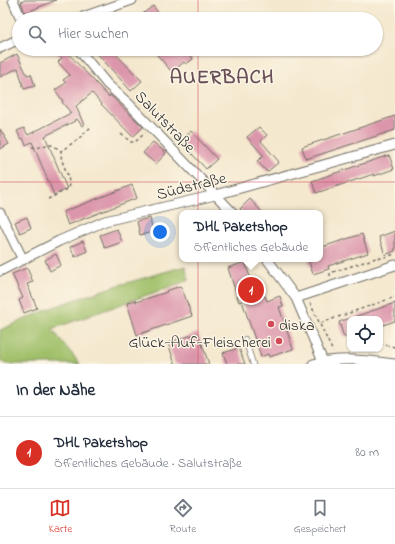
<!DOCTYPE html>
<html lang="de">
<meta charset="utf-8">
<style>
body{margin:0;font-family:"Indie Flower",sans-serif;background:#f2f2f3;color:#1f2937}
.controls{position:absolute;right:12px;bottom:12px;display:grid;overflow:hidden;border-radius:8px;box-shadow:0 1px 3px #0004}
.controls button{width:36px;height:36px;display:grid;place-items:center;padding:0;border:0;border-bottom:1px solid #e0e1e3;background:#fff;color:#1f2937;font:20px sans-serif}
.you{position:absolute;left:160px;top:232px;width:14px;height:14px;margin:-10px;border:3px solid #fff;border-radius:50%;background:#1a73e8;box-shadow:0 0 0 6px #1a73e833}
.badge{display:grid;place-items:center;width:26px;height:26px;border-radius:50%;background:#d93025;color:#fff;font-size:13px;font-weight:700}
.pin{position:absolute;translate:-50% -50%;border:2px solid #fff;box-shadow:0 1px 4px #0006}
.popup{position:absolute;left:179px;top:210px;width:144px;height:52px;box-sizing:border-box;display:grid;place-content:center;border-radius:8px;background:#fff;filter:drop-shadow(0 1px 3px #0005);font-size:13px;white-space:nowrap;color:#747a83}
.popup b{font-size:15px;color:#1f2937}
.popup::after{content:'';position:absolute;left:50%;top:100%;margin-left:-8px;border:8px solid transparent;border-top-color:#fff}
.list{margin:0;padding:0;list-style:none}
h2{display:flex;justify-content:space-between;align-items:center;height:52px;margin:0;padding:0 16px;font-size:17px}
h2 small{font-size:13px;font-weight:400;color:#747a83}
.list li{display:grid;grid-template-columns:26px 1fr auto;gap:12px;align-items:center;box-sizing:border-box;height:72px;padding:0 16px;border-top:1px solid #e0e1e3}
.list b{display:block;font-size:15px;white-space:nowrap}
.list p{margin:0;font-size:13px;white-space:nowrap;color:#747a83}
.list em{font-size:13px;font-style:normal;color:#747a83}
.icon{flex:none;width:22px;height:22px;fill:none;stroke:currentColor;stroke-width:2;stroke-linecap:round;stroke-linejoin:round}
.map{position:relative;flex:none;width:395px;height:364px;overflow:hidden}
.search{position:absolute;background:#fff;box-shadow:0 1px 3px #0004;left:12px;right:12px;top:12px;height:44px;display:flex;align-items:center;gap:10px;box-sizing:border-box;padding:0 14px;border-radius:22px;color:#747a83;font-size:15px}
.sheet{height:124px;background:#fff}
nav{display:flex;justify-content:space-around;align-items:center;box-sizing:border-box;height:56px;border-top:1px solid #e0e1e3;background:#fff;font-size:11px;color:#747a83}
nav a{display:grid;justify-items:center;gap:2px}
nav .on{color:#d93025}
.map>svg:first-child{display:block}
</style>
<div class="map">
<svg width="395" height="364" viewBox="0 0 395 364">
<rect width="100%" height="100%" fill="#fcf5e5"/>
<filter id="ink" filterUnits="userSpaceOnUse"><feTurbulence type="fractalNoise" baseFrequency=".025" numOctaves="2"/><feDisplacementMap in="SourceGraphic" scale="8" xChannelSelector="R" yChannelSelector="G"/><feConvolveMatrix kernelMatrix="1 2 1 2 8 2 1 2 1" color-interpolation-filters="sRGB"/></filter>
<filter id="wash" filterUnits="userSpaceOnUse"><feTurbulence type="fractalNoise" baseFrequency=".012" numOctaves="4" result="noise"/><feDisplacementMap in="SourceGraphic" scale="16" xChannelSelector="R" yChannelSelector="G"/><feGaussianBlur stdDeviation="0.9" result="paint"/><feColorMatrix in="noise" values="0 0 0 0 0 0 0 0 0 0 0 0 0 0 0 0 0 1.4 0 .05"/><feComposite in="paint" operator="in"/></filter>
<g filter="url(#wash)">
<rect width="100%" height="100%" fill="#f4e8ce"/>
<!-- green -->
<path fill="#9fbf67" stroke="#657549" d="M185,266L189,280L52,329L80,364H7L0,361V330L51,308L109,288Z"/>
<g id="blocks">
<!-- building -->
<path fill="#dc96ac" d="M25,0H56L25,13L21,2Z
M153,6L163,19H136Z
M52,49H64L109,97L110,95L143,127L133,137L101,104H102L92,93L76,106L84,125L82,126L77,119L74,120L75,121L45,136L67,189L54,195L32,142L26,145L23,138L21,139L17,131L24,128L28,135L71,113L62,102L63,101L55,90L66,83L63,80L70,75L58,62L62,58Z
M93,49H111L142,81L131,91Z
M152,49H186L193,59L186,64L184,62L172,72Z
M17,54L27,75L31,74L35,86L24,89L18,68L0,77V63Z
M395,116V130L306,159L302,147Z
M259,127L267,135L261,141L279,162L267,172L257,161L264,156L247,137Z
M0,129L9,144L0,149Z
M191,131L217,159L206,169L180,141Z
M153,142L166,153L156,164L143,153Z
M389,155L394,169L374,176V174L316,193L312,181Z
M132,185L137,198L68,225L63,212Z
M250,199L263,213H244L240,209Z
M27,217L31,228L20,233L15,222Z
M150,218L153,232L140,235L137,221Z
M117,229L122,242L105,248L100,235Z
M395,231V251L385,255L379,237Z
M362,234L368,253L328,266L329,269L313,274L308,259H320V251L323,250L322,247Z
M83,241L87,251L75,257L70,247Z
M56,254L61,265L50,271L45,260Z
M245,262L257,298L265,296L267,301L280,296L283,306L279,307L293,349L269,357L268,354L261,357L242,301L239,302L228,268Z
M27,268L33,282L27,284L37,308L24,313L19,300L23,298L12,274Z
M181,286L192,316L137,335L127,303L135,300L136,302L167,292L166,291Z
M395,303V321L380,326V319H351V318Z
M350,318V336L344,337L339,322Z
M198,333L209,364H175L168,343Z
M239,348L245,364H227L223,353Z"/>
</g>
</g>
<g filter="url(#ink)">
<use href="#blocks" fill-opacity="0" stroke="#716d64" stroke-width="1"/>
<g fill="none" stroke-linecap="round" stroke-linejoin="round">
<!-- service casing -->
<g stroke="#716d64" stroke-width="6">
<path id="service" d="M245,339L253,364"/>
</g>
<!-- minor casing -->
<g stroke="#716d64" stroke-width="11">
<path id="minor" d="M13,0L21,19
M77,19L132,0
M0,48L19,39
M78,49L107,84L129,104L233,213
M0,213L23,260
M267,259L296,298L324,364
M0,271L59,241L105,221L215,195L395,145
M296,298L395,265
M313,364C340,357 367,360 394,364"/>
</g>
<!-- path -->
<path stroke="#716d64" stroke-width="1.5" stroke-dasharray="3 3" stroke-linecap="butt" d="M121,134L131,142H135L145,133
M32,147C46,150 45,138 61,151
M48,199L68,189C72,174 60,166 61,151L77,140L92,126
M330,276V273L376,258H382L395,254
M310,303L333,352
M321,323L395,297
M380,344L395,347"/>
<!-- service -->
<use href="#service" stroke="#fff" stroke-width="4.5"/>
<!-- minor -->
<use href="#minor" stroke="#fff" stroke-width="9"/>
</g>
</g>
<!-- grid -->
<path fill="none" stroke="#d1495b" stroke-width="1" stroke-opacity="0.55" d="M198,0V19M198,49V364M0,182H395"/>
<!-- markers -->
<g fill="#d1495b" stroke="#fcf5e5" stroke-width="1.5">
<circle cx="271" cy="324" r="4"/>
<circle cx="279" cy="341" r="4"/>
</g>
<g text-anchor="middle" stroke-width="3" stroke-linejoin="round" paint-order="stroke">
<!-- street labels -->
<g font-size="16" fill="#2b2b2b" stroke="#fcf5e5">
<text transform="translate(166 121) rotate(46)" y="6">Salutstraße</text>
<text transform="translate(191 185) rotate(-14)" y="6">Südstraße</text>
</g>
<!-- poi labels -->
<g font-size="16" fill="#2b2b2b" stroke="#fcf5e5" text-anchor="start">
<text x="279" y="330">diska</text>
<text x="271" y="347" text-anchor="end">Glück-Auf-Fleischerei</text>
</g>
<!-- district labels -->
<g font-size="20" font-weight="bold" letter-spacing="1" fill="#695058" stroke="#fcf5e5">
<text x="222" y="83">AUERBACH</text>
</g>
</g>
</svg>
<div class="controls">
<button><svg class="icon" aria-label="locate" viewBox="0 0 24 24"><circle cx="12" cy="12" r="6"/><path d="M12 2v4M12 18v4M2 12h4M18 12h4"/></svg></button>
</div>
<div class="you"></div>
<div class="pin badge" style="left:251px;top:290px">1</div>
<div class="popup"><b>DHL Paketshop</b>Öffentliches Gebäude</div>
<div class="search"><svg class="icon" aria-label="search" viewBox="0 0 24 24"><circle cx="10" cy="10" r="6"/><path d="M15 15l6 6"/></svg>Hier suchen</div>
</div>
<section class="sheet">
<h2>In der Nähe<small></small></h2>
<ul class="list">
<li><span class="badge">1</span><div><b>DHL Paketshop</b><p>Öffentliches Gebäude · Salutstraße</p></div><em>80 m</em></li>
</ul>
</section>
<nav>
<a class="on"><svg class="icon" aria-label="map" viewBox="0 0 24 24"><path d="M3 6l6-2 6 2 6-2v14l-6 2-6-2-6 2zM9 4v14M15 6v14"/></svg>Karte</a>
<a><svg class="icon" aria-label="directions" viewBox="0 0 24 24"><path d="M12 3l9 9-9 9-9-9zM9 14v-3h6M13 9l2 2-2 2"/></svg>Route</a>
<a><svg class="icon" aria-label="saved" viewBox="0 0 24 24"><path d="M7 4h10v16l-5-4-5 4z"/></svg>Gespeichert</a>
</nav>
